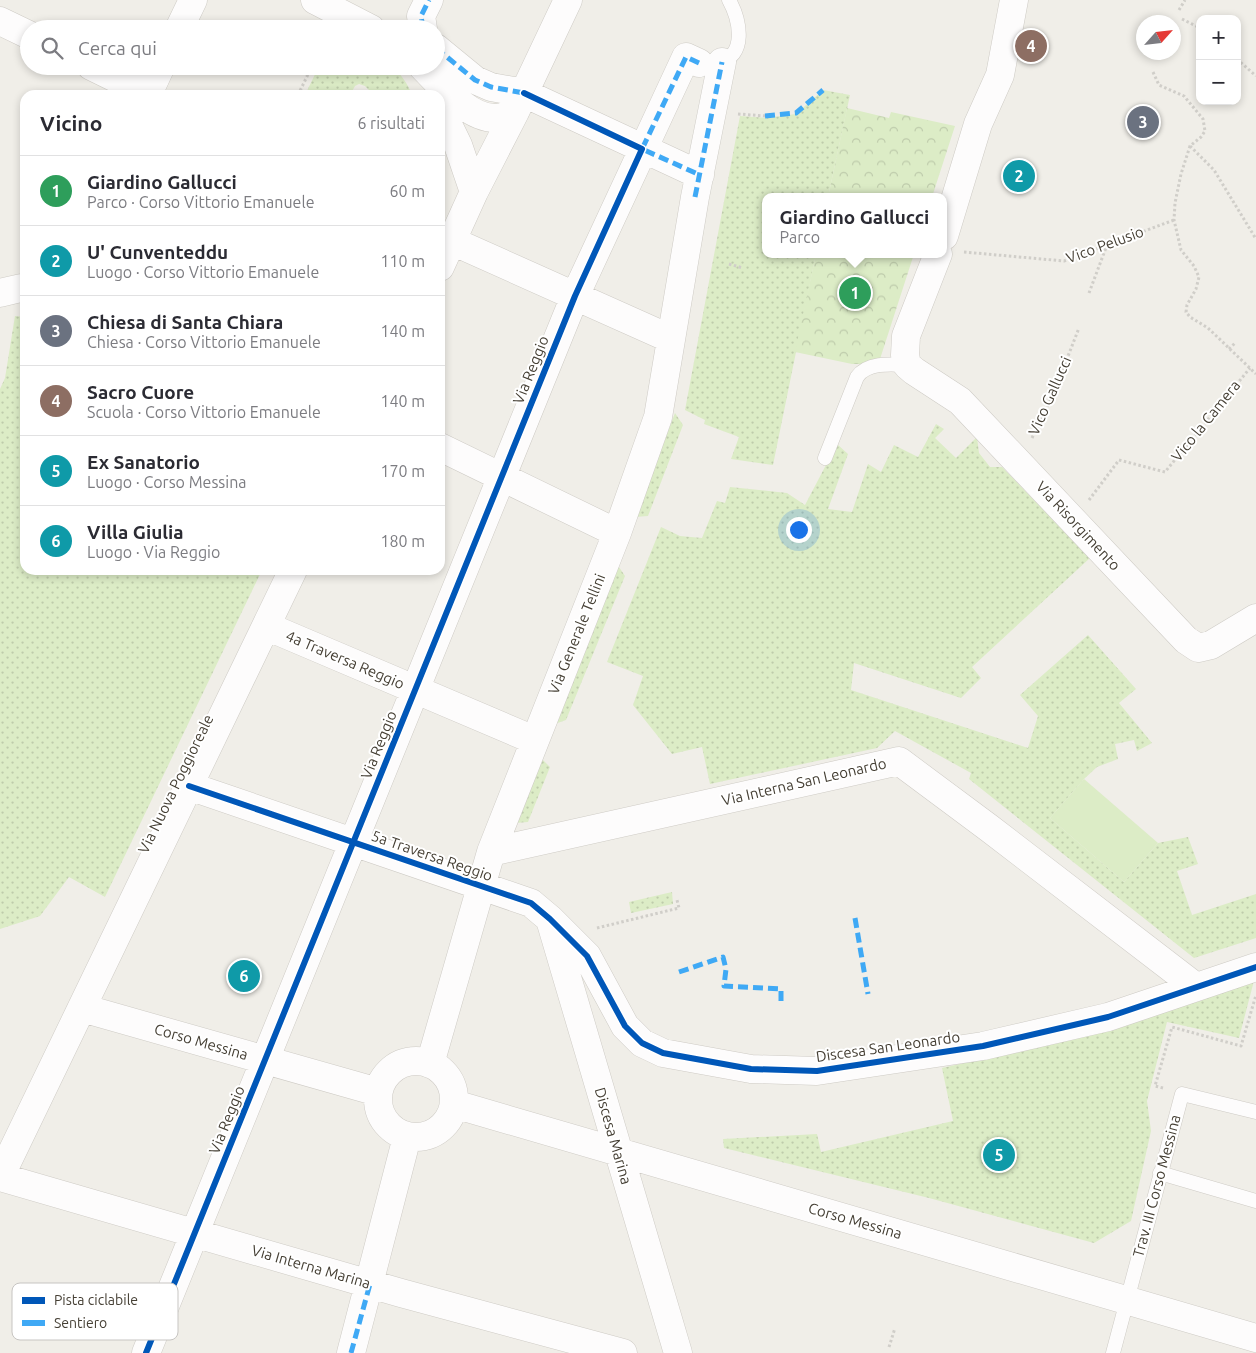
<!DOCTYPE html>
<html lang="it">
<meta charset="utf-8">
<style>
body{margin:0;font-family:Ubuntu,sans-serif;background:#f2f2f3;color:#2b2b33}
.controls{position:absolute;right:15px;top:15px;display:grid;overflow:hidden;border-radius:10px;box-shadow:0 2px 8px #0003}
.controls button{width:45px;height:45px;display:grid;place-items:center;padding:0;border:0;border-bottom:1px solid #e1e1e2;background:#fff;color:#2b2b33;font:25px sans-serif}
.compass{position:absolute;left:1136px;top:15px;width:45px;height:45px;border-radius:50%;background:#fff;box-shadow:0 2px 8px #0003;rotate:63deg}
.you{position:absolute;left:798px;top:529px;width:18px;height:18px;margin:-12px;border:4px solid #fff;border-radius:50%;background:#1a73e8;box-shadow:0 0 0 8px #1a73e833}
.badge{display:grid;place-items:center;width:32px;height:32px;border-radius:50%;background:#817c73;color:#fff;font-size:16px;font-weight:700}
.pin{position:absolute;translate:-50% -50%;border:2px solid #fff;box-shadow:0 1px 5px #0006}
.popup{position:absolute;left:762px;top:193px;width:185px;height:65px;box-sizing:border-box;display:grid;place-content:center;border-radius:10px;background:#fff;filter:drop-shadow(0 1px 4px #0005);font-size:16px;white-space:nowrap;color:#7c7c81}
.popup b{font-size:19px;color:#2b2b33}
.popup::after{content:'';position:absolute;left:50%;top:100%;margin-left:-10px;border:10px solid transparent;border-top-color:#fff}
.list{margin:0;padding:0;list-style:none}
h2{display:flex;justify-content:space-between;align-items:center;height:65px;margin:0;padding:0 20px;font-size:21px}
h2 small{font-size:16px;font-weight:400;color:#7c7c81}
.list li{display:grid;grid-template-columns:32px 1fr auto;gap:15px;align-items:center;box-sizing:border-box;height:70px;padding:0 20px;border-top:1px solid #e1e1e2}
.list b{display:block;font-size:19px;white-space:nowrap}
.list p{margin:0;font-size:16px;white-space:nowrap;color:#7c7c81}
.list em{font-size:16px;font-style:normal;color:#7c7c81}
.icon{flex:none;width:28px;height:28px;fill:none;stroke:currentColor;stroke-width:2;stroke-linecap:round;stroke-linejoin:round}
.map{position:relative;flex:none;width:1256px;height:1353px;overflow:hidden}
.search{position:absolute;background:#fff;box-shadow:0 2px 8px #0003;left:20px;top:20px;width:425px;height:55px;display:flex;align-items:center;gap:12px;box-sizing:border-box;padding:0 18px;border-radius:28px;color:#7c7c81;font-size:19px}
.panel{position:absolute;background:#fff;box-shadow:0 2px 8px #0003;left:20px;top:90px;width:425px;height:485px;border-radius:15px}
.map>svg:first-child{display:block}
</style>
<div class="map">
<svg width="1256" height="1353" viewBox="0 0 1256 1353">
<defs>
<pattern id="grass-dots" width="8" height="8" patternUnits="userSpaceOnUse" patternTransform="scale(1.25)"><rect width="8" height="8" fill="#dcecc6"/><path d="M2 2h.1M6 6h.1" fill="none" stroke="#becbab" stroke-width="1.8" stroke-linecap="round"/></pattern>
<pattern id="forest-crowns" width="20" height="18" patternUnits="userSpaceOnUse" patternTransform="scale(1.25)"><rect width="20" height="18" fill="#dcecc6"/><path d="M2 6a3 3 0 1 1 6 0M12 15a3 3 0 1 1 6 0" fill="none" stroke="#becbab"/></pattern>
</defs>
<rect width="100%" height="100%" fill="#f0eee8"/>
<!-- grass -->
<path fill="url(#grass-dots)" d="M319,66H393C401,75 408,84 412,95H374L365,86L359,84L355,86L350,95H305Z
M823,90L850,95L828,197H766V254H816L773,465L731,459L739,437L704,424L705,420L685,410L740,116L766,118L796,114Z
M15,316L25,317V570H262L105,897L69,877L40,916L0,929V389L5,378Z
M675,413L683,425L648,516L635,517Z
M936,424L944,429L935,438L956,458L977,437L979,453L990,467H1002L1090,558L972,667L981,678L961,698L854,663L851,690L1028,748L1038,716L1020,695L1088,635L1136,689L1119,703L1152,743L1137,751L1134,740L1115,744L1118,759L1097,767L1084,779L1050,818L1124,882L1158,843L1188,837L1198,864L1177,871L1192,915L1256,894V938L1194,958L969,779L971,773L895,731L877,748L710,784L702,747L672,754L633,705L643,676L607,662L661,527L680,536L702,538L717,501L725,503L730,487L787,493L805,505L837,444L848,454L828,509L852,512L868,464L881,472L894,445L918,457Z
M617,564L625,576L566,720L552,725Z
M541,758L550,767L528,822L515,823Z
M672,892L673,904L631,913L629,902Z
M1255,977L1239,1038L1167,1022L1147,1101L1151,1131L1131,1221L1094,1243L929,1198L724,1148L723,1139L817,1134L821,1152L953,1121L942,1068L995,1056Z"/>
<!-- forest -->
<path fill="url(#forest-crowns)" d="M847,108L889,118L891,112L955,126L932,197H828Z
M816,254H914L880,359L864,364H852L795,352Z"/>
<!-- pitch -->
<path fill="#dcecc6" d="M1084,779L1158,843L1124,882L1050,818Z"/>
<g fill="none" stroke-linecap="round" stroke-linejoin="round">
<!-- lane casing -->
<g stroke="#cecbc5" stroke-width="15">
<path id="lane" d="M717,63C748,57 740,20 729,0
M825,458L857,377C867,362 891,364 907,365
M1160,1173L1256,1201
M1113,1353L1182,1094L1256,1112"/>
</g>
<!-- street casing -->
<g stroke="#cecbc5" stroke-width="29">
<path id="street" d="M315,0L371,29
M0,21L29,35
M179,29L193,0
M423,29L421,16L429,0
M436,48L475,80L491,87L524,93L700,175
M91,66L148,94L161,66
M422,66C440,84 469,120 497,118C502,118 510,114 515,112
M440,108L458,145L474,192
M944,236L978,124L1000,75L1014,0
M452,241L671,339
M938,254L906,336L905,355L907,365L914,371L960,401L1186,640L1198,648L1211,645L1256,618
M440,267L474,192L515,112L568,0
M0,293L21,288
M440,447L617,533
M266,626L534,740
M189,786L531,903L550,919L587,956L625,1026L642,1043L663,1053L751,1069L817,1071L983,1046L1108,1017L1256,967
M491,852L899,761L989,828L1196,987
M551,923L678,1353
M82,1008L378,1092
M378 1099a38 38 0 1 1 76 0a38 38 0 1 1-76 0Z
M430,1064L491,852L617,533L658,417L695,197L722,62
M454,1104L1256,1338
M0,1177L293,570
M0,1177L401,1293L623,1353
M146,1353L575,296L686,57L699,63
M351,1353L407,1137"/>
</g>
<!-- path -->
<path stroke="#d0cec9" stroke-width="3" stroke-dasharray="2.5 2.5" stroke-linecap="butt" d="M1179,10L1185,0
M1182,19L1200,28
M1237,59L1256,76
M1153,72L1159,85L1184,96L1203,119L1205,131L1201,137L1190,146L1181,174L1175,203L1174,220L1181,250L1194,266L1199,277L1196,289L1187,305L1186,312L1190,317L1208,328L1256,374
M298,95L312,66
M738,114L765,116
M1190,146L1214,170L1256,239
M964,252L1064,261L1174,220
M729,264L743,268
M1089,293L1107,245
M1229,349L1235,343
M1032,438L1052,397L1079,328
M1089,500L1119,460L1165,472L1250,368
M597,928L679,908L677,900
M1163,1088L1155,1086L1172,1027L1241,1046L1256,995
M889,1347L895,1328"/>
<!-- lane -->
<use href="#lane" stroke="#fdfcfc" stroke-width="14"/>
<!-- street -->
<use href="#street" stroke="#fdfcfc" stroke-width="28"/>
<!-- quiet -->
<path stroke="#3fa9f5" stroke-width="5" stroke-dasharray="10 5" stroke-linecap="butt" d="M423,29L421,16L429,0
M436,48L475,80L491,87L524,93
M699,63L686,57L642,149L700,175
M765,116L796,113L823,90
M695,197L722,62
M855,918L868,994
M679,972L723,957L726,969L724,986L781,989V1005
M351,1353L370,1284"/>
<!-- cycleway casing -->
<g stroke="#fff" stroke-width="9">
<path id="cycleway" d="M189,786L531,903L550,919L587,956L625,1026L642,1043L663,1053L751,1069L817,1071L983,1046L1108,1017L1256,967
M146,1353L575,296L642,149L524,93"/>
</g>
<!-- cycleway -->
<use href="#cycleway" stroke="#0057b8" stroke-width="6"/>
</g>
<g text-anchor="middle" stroke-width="4" stroke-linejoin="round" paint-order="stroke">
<!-- street labels -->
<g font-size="15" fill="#453f34" stroke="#fff">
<text transform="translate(1105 245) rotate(-20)" y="5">Vico Pelusio</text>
<text transform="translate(531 370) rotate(-68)" y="5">Via Reggio</text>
<text transform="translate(1050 396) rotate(-66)" y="5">Vico Gallucci</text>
<text transform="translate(1206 421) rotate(-51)" y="5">Vico la Camera</text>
<text transform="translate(1078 526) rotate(47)" y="5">Via Risorgimento</text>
<text transform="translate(577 634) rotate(-68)" y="5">Via Generale Tellini</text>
<text transform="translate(345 660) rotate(23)" y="5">4a Traversa Reggio</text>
<text transform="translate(379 745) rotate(-68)" y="5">Via Reggio</text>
<text transform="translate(804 782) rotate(-13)" y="5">Via Interna San Leonardo</text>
<text transform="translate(176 784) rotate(-64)" y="5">Via Nuova Poggioreale</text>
<text transform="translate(432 856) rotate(19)" y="5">5a Traversa Reggio</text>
<text transform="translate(201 1042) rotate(16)" y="5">Corso Messina</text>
<text transform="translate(888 1047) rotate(-8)" y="5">Discesa San Leonardo</text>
<text transform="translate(227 1120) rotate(-68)" y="5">Via Reggio</text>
<text transform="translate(613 1136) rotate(74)" y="5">Discesa Marina</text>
<text transform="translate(1157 1186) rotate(-75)" y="5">Trav. III Corso Messina</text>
<text transform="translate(855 1221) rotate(16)" y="5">Corso Messina</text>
<text transform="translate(311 1267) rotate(16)" y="5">Via Interna Marina</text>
</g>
</g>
<!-- legend -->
<rect x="12" y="1283" width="166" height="57" rx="8" fill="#fff" stroke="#c7c5c2" stroke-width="1"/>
<rect x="22" y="1297" width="23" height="7" fill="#0057b8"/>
<rect x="22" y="1320" width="23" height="6" fill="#3fa9f5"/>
<g font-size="14" fill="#453f34">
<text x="54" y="1305">Pista ciclabile</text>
<text x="54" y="1328">Sentiero</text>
</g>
</svg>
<div class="controls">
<button>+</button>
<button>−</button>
</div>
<svg class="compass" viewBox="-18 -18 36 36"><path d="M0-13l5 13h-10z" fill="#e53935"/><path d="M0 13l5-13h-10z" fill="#7c7c81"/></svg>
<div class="you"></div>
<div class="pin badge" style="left:855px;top:293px;background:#2e9e5b">1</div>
<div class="popup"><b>Giardino Gallucci</b>Parco</div>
<div class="pin badge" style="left:1019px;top:176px;background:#0f9aa8">2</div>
<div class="pin badge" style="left:1143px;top:122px;background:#6b7280">3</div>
<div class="pin badge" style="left:1031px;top:46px;background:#8d6e63">4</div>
<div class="pin badge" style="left:999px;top:1155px;background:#0f9aa8">5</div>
<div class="pin badge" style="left:244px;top:976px;background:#0f9aa8">6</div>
<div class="search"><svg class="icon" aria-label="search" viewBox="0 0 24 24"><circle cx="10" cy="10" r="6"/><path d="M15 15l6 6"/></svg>Cerca qui</div>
<section class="panel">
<h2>Vicino<small>6 risultati</small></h2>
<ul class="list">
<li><span class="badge" style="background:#2e9e5b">1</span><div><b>Giardino Gallucci</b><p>Parco · Corso Vittorio Emanuele</p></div><em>60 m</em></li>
<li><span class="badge" style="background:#0f9aa8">2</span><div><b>U' Cunventeddu</b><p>Luogo · Corso Vittorio Emanuele</p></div><em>110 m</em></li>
<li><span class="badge" style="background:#6b7280">3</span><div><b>Chiesa di Santa Chiara</b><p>Chiesa · Corso Vittorio Emanuele</p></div><em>140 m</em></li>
<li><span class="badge" style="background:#8d6e63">4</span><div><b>Sacro Cuore</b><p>Scuola · Corso Vittorio Emanuele</p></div><em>140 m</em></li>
<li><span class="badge" style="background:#0f9aa8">5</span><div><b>Ex Sanatorio</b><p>Luogo · Corso Messina</p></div><em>170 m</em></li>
<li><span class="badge" style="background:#0f9aa8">6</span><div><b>Villa Giulia</b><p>Luogo · Via Reggio</p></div><em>180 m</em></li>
</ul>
</section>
</div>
